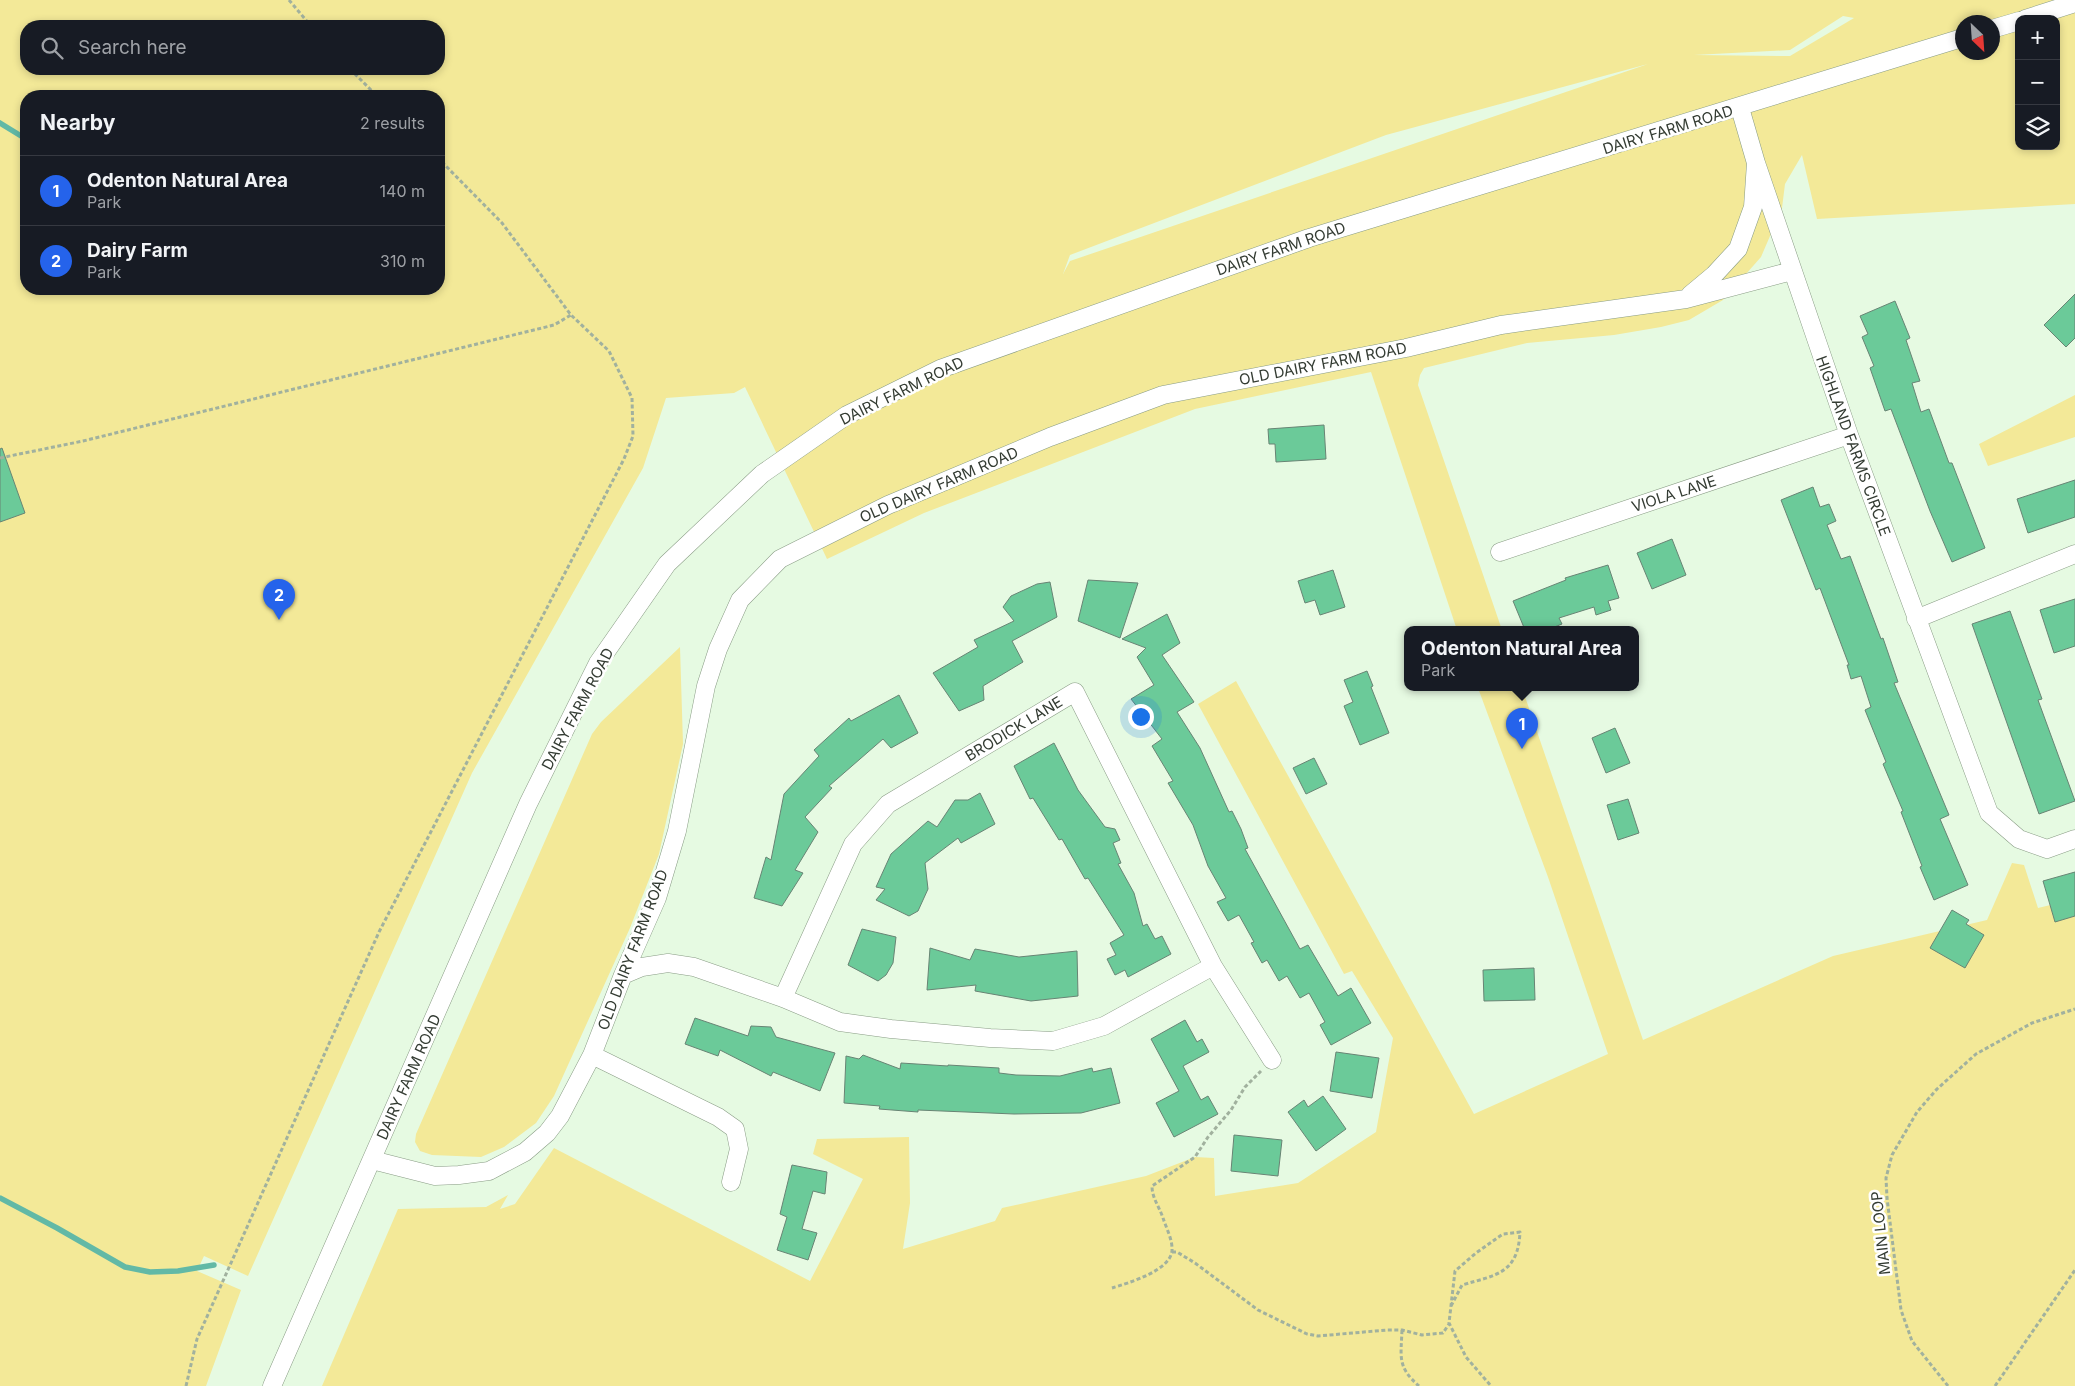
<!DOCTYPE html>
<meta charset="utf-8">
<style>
body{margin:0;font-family:Inter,sans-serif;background:#20242c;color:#f1f3f6}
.controls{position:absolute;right:15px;top:15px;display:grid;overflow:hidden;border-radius:10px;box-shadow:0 2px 8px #0003}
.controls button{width:45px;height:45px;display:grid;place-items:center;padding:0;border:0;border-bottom:1px solid #363941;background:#171b24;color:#f1f3f6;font:25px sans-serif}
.compass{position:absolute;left:1955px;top:15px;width:45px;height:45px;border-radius:50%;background:#171b24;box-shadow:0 2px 8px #0003;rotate:155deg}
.you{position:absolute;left:1140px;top:716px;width:18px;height:18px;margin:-12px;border:4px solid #fff;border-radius:50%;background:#1a73e8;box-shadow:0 0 0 8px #1a73e833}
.badge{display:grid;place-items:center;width:32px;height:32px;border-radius:50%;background:#2563eb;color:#fff;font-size:16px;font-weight:700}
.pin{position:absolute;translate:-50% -41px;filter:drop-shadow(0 1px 2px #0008)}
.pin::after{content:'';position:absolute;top:26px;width:18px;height:15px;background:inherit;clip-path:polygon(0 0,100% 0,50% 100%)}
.popup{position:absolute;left:1404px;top:626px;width:235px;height:65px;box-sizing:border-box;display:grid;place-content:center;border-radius:10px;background:#171b24;filter:drop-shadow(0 1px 4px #0005);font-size:16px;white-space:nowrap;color:#9ea1a6}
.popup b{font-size:19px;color:#f1f3f6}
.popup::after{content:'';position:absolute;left:50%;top:100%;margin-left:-10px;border:10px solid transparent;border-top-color:#171b24}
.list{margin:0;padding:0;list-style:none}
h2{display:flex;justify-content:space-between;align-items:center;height:65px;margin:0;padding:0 20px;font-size:21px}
h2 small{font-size:16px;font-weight:400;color:#9ea1a6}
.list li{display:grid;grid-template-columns:32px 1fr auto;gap:15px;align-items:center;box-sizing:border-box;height:70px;padding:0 20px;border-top:1px solid #363941}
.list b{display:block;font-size:19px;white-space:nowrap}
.list p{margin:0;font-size:16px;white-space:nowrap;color:#9ea1a6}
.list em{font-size:16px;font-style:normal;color:#9ea1a6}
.icon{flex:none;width:28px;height:28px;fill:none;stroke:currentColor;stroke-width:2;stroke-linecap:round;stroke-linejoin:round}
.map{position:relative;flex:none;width:2075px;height:1386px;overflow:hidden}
.search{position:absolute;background:#171b24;box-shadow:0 2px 8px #0003;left:20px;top:20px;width:425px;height:55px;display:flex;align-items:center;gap:12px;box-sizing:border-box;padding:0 18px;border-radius:20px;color:#9ea1a6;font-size:19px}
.panel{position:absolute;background:#171b24;box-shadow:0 2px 8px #0003;left:20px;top:90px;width:425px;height:205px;border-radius:20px}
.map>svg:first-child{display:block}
</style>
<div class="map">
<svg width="2075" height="1386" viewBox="0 0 2075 1386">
<rect width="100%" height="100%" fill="#e6fae2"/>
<!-- green -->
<path fill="#f3e998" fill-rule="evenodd" d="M0,0H2075V204L1817,219L1802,155L1785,184L1782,208L1761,257L1723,300L1689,320L1661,327L1614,335L1527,343L1424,368L1420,375L1418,385L1502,630H1457L1371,372L1195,409L924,513L827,559L745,387L734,393L666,398L643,468L472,773L248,1276L204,1256L197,1271L241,1290L206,1386H0ZM1843,16L1854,18L1790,56L1694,55L1790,50ZM2019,19H2056V146H2019ZM1962,22H1992V52H1962ZM26,26H439V69H26ZM1648,64L1070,261L1063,274L1070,255L1386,135ZM26,96H439V289H26Z
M2075,395V437L1988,466L1979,444Z
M680,647L683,744L659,854L630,928L554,1096L536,1123L504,1147L481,1157L432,1155L420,1151L415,1142L416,1134L592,734L601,722Z
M1236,681L1474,1114L1608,1054L1548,877L1478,688H1522L1643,1040L1833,956L1987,920L2012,863L2024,865L2038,908L2075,899V1386H322L398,1209L486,1207L508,1195L500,1209L515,1204L554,1148L810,1281L863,1179L813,1154L817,1139L909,1137L910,1203L903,1249L995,1221L1002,1208L1146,1176L1195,1157L1214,1158L1215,1196L1298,1183L1376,1132L1393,1038L1352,971L1344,974L1198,704Z"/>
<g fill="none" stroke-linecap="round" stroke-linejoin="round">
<!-- stream -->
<path stroke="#62b9a6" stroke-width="5.5" d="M0,123L26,139
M0,1198L57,1228L125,1267L150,1272L178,1271L214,1265"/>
</g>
<!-- building -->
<path fill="#6bca99" stroke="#688474" d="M2075,294V338L2066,347L2044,325Z
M1895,301L1910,338L1906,340L1920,381L1912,383L1921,412L1929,409L1949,463H1952L1985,548L1952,562L1930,511L1891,409L1885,411L1870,368L1874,366L1862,337L1868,334L1860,316Z
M1324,425L1326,459L1276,462L1275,444H1269L1268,429Z
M2,448L25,513L0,522V449Z
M2075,480V517L2028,533L2017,499Z
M1813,487L1820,507L1829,504L1836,521L1827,525L1841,559L1850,556L1881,639L1883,638L1898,682L1894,683L1949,815L1940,819L1968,885L1934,900L1920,867L1922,866L1901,812L1903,811L1883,764L1886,762L1865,710L1871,707L1861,676L1851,679L1847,665H1849L1820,588L1816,590L1781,500Z
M1672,539L1686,575L1652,589L1637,553Z
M1608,565L1619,598L1608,601L1611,610L1596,615L1594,607L1559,618L1562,624L1547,630H1525L1513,601L1566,580L1565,578Z
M1333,570L1345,607L1320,615L1315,600L1305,603L1298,581Z
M1088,580L1138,583L1120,638L1078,621Z
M1050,582L1057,617L1012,641L1023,662L983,686L984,700L959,711L933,673L978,647L974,640L1014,621L1003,607L1011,596L1037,584Z
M2075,599V646L2054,653L2040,610Z
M2010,611L2042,699L2038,700L2075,801L2039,814L1972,624Z
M1167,614L1180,643L1162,655L1194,702L1177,712L1200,748L1229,812L1232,811L1241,829L1248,848L1245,849L1300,949L1308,945L1338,996L1351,988L1371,1023L1331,1045L1320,1025L1325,1022L1309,993L1300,998L1287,976L1279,981L1267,960L1262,963L1251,943L1254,942L1239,915L1228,921L1217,902L1226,898L1208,866L1193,825L1168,783L1173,781L1152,746L1162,739L1131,699L1154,685L1137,657L1146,648L1122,639Z
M1367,671L1373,686L1371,687L1389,733L1360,745L1344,706L1353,702L1344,680Z
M899,695L918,733L891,748L883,739L829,786L832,788L805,817L818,832L795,870L803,873L782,906L754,898L766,857L771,860L784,794L819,756L814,750L849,718L851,721Z
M1615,728L1630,763L1606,773L1592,738Z
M1054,743L1078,790L1105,827L1115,829L1120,840L1113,843L1121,863L1118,864L1134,893L1143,926L1147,924L1155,939L1162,936L1171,954L1128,977L1125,970L1115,975L1107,959L1116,955L1110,943L1124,935L1088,878L1085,879L1062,839L1059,840L1033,798L1030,799L1014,766Z
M1314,758L1327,784L1306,794L1293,768Z
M980,793L995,824L961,843L958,838L925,863L928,889L918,911L909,916L876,900L885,889L876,887L891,854L928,821L937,827L955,800H968Z
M1628,799L1639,833L1618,840L1607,805Z
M2075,872V916L2055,922L2043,881Z
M1952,910L1969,920L1966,924L1984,935L1965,968L1930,948Z
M862,929L896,937L893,963L886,975L878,981L848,965Z
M930,948L970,960L975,949L1019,957L1077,951L1078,996L1031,1001L975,991L976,985L927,990Z
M1534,968L1535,1000L1484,1001L1483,970Z
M695,1018L748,1036L751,1026L771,1027L776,1037L835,1053L820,1091L773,1072L771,1076L720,1050L718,1056L685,1044Z
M1185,1020L1197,1042L1202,1039L1209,1052L1183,1066L1201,1100L1208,1096L1218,1114L1174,1137L1156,1103L1179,1091L1151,1039Z
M1336,1052L1379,1058L1372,1098L1330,1091Z
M863,1055L900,1069L901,1063L948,1066V1065L999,1068V1073L1016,1075L1060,1076L1092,1068L1093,1072L1111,1068L1120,1103L1081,1113L1014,1114L918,1110V1112L879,1109L880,1106L844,1103L846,1056L859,1059Z
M1323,1096L1346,1129L1316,1151L1288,1112L1304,1100L1308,1107Z
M1234,1135L1282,1140L1278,1176L1231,1171Z
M792,1165L827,1172L825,1194L813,1191L802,1229L817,1233L808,1260L777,1250L787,1217L780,1214Z"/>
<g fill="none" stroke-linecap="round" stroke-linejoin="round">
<!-- minor casing -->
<g stroke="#899c85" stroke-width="19">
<path id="minor" d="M2025,19L2075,3
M1992,29L2019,21
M1756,163L1849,435L1989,813L2019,839L2047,849L2075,839
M1690,295L1714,275L1738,249L1753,207L1756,163L1740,108
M1500,552L1849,435
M1916,619L2075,554
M623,975L642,967L668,963L694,967L783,998L840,1022L891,1029L990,1038L1053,1041L1104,1026L1213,966
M783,998L853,844L888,804L1075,692L1213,966L1272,1060
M592,1055L718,1117L735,1129L739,1149L731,1182
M372,1160L435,1176L459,1175L489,1171L525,1152L547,1133L560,1116L592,1055L623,975L657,898L677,831L706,686L718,649L740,600L780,559L888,505L1050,437L1163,395L1406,348L1501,325L1686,299L1792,271
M272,1386L528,804L598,663L667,564L762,474L847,415L940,369L1309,238L1962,38"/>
</g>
<!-- path -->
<path stroke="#a1b19e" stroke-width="3" stroke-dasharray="4 2.5" stroke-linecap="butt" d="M289,0L311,26
M350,69L377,96
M0,458L83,441L554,325L571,315
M1172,1252H1177L1195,1263L1258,1310L1307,1334L1318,1336L1387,1330H1402L1422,1335L1443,1333L1449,1324
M1112,1288C1128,1283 1174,1270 1172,1248C1172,1239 1166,1227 1163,1218C1159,1206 1152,1198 1152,1186L1195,1157L1208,1137L1231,1110L1245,1087L1261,1071
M1451,1306L1462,1285C1496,1275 1518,1274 1520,1232L1503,1234L1476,1253L1455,1271L1449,1323L1466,1357L1491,1386
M1402,1330C1401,1357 1397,1367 1419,1386
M186,1386L197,1339L379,932L624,459L633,436L632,398L609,351L571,315L502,223L439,159
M1948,1386L1912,1341L1901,1310L1887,1198L1886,1178L1892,1155L1917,1112L1937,1089L1976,1054L2032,1023L2075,1009
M1995,1386L2075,1270"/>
<!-- minor -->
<use href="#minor" stroke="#fff" stroke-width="18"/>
</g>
<g text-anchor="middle" stroke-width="5" stroke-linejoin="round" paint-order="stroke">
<!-- street labels -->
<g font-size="15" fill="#343c33" stroke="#fff">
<text transform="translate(1668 130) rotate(-17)" y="5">DAIRY FARM ROAD</text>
<text transform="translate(1281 249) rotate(-19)" y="5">DAIRY FARM ROAD</text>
<text transform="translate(1323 364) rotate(-11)" y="5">OLD DAIRY FARM ROAD</text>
<text transform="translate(902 391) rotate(-26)" y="5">DAIRY FARM ROAD</text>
<text transform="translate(1853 446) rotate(70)" y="5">HIGHLAND FARMS CIRCLE</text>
<text transform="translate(939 485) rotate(-23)" y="5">OLD DAIRY FARM ROAD</text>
<text transform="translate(1674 494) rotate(-18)" y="5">VIOLA LANE</text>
<text transform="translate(578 709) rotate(-62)" y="5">DAIRY FARM ROAD</text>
<text transform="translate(1014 729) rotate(-31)" y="5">BRODICK LANE</text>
<text transform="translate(633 950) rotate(-69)" y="5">OLD DAIRY FARM ROAD</text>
<text transform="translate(409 1077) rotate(-66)" y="5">DAIRY FARM ROAD</text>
<text transform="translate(1881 1233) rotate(-96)" y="5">MAIN LOOP</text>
</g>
</g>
</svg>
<div class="controls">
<button>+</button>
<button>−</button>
<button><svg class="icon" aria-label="layers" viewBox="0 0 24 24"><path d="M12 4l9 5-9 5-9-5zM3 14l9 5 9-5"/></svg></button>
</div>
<svg class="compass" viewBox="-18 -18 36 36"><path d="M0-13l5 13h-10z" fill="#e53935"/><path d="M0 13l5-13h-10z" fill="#9ea1a6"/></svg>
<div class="you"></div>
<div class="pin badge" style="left:1522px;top:749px">1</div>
<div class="popup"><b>Odenton Natural Area</b>Park</div>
<div class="pin badge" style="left:279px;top:620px">2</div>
<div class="search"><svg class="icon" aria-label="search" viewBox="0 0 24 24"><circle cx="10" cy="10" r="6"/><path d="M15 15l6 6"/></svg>Search here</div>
<section class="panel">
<h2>Nearby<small>2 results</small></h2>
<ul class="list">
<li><span class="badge">1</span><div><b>Odenton Natural Area</b><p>Park</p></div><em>140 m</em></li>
<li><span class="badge">2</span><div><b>Dairy Farm</b><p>Park</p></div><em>310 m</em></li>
</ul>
</section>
</div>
